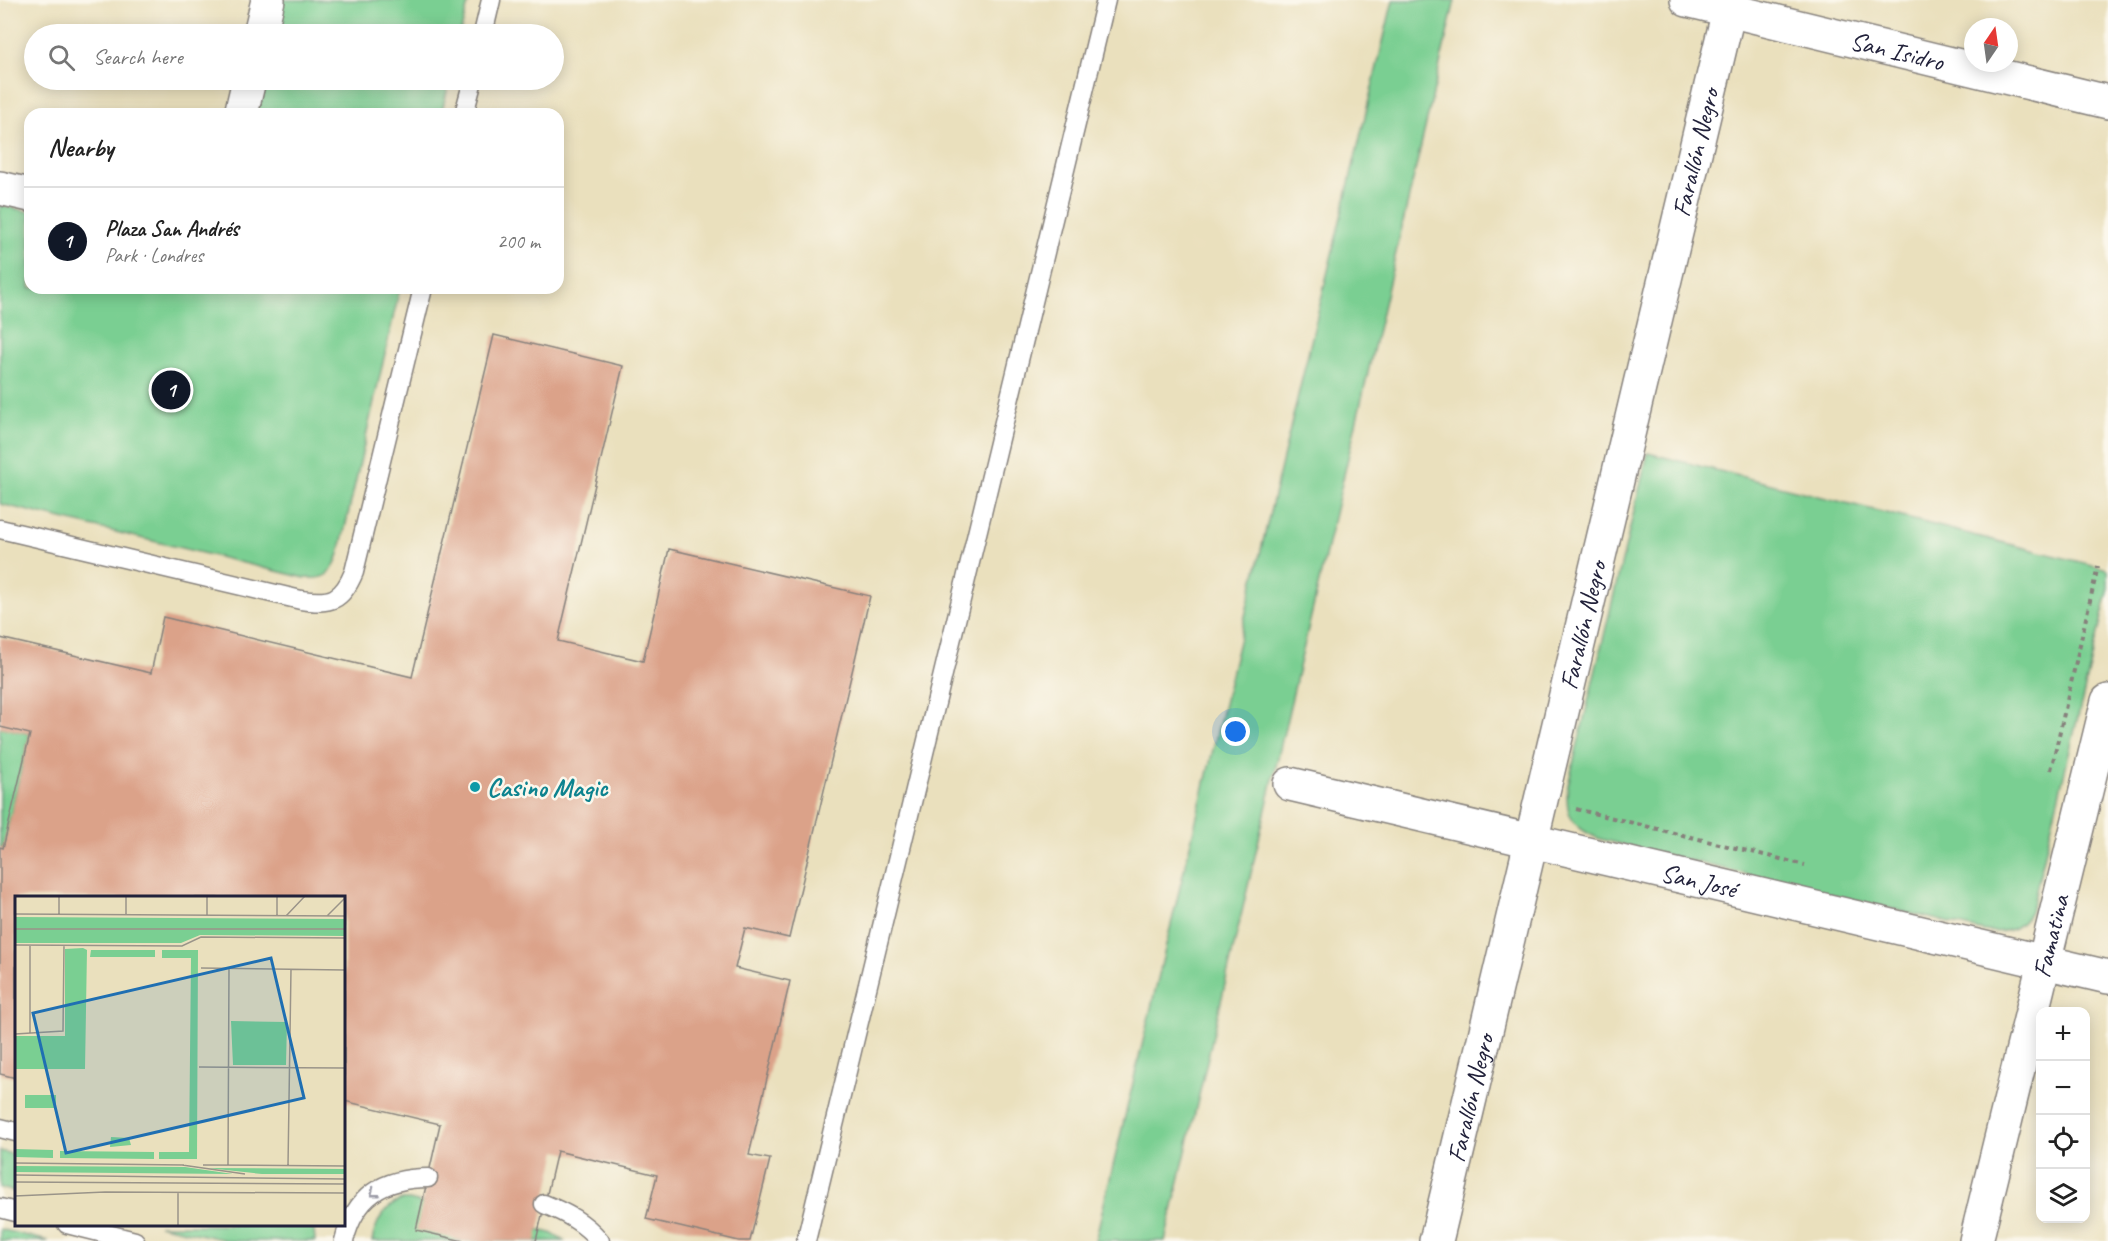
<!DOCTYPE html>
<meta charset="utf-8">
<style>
body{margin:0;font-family:Caveat,sans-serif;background:#f6f6f6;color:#222}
.controls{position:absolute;right:18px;bottom:18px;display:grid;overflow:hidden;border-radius:12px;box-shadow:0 3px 15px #0003}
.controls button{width:54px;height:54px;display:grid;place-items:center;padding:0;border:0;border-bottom:2px solid #e0e0e0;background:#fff;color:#222;font:30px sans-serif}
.compass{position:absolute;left:1964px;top:18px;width:54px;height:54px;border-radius:50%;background:#fff;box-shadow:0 3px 15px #0003;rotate:13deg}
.you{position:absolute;left:1236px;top:732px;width:21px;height:21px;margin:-15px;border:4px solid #fff;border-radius:50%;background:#1a73e8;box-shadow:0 0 0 9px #1a73e833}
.badge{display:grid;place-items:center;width:39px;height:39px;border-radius:50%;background:#111827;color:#fff;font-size:20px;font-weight:700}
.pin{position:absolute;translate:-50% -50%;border:3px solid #fff;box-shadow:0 2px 6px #0006}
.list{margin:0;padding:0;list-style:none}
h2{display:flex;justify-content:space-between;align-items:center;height:78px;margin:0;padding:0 24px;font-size:26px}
h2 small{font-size:20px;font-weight:400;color:#767676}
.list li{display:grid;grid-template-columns:39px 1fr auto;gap:18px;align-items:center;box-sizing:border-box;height:108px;padding:0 24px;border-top:2px solid #e0e0e0}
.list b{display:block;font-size:22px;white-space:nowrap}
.list p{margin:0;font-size:20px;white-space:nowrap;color:#767676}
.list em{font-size:20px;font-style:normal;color:#767676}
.icon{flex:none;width:33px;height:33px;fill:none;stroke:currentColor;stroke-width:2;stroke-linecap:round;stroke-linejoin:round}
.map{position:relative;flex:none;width:2108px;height:1241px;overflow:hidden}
.search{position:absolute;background:#fff;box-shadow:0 3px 15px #0003;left:24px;top:24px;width:540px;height:66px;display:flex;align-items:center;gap:15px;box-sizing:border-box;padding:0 21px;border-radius:33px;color:#767676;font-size:22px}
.panel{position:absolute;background:#fff;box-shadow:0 3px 15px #0003;left:24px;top:108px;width:540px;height:186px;border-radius:18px}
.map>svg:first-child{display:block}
.green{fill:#7acf92;stroke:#4e7866;stroke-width:1.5}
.building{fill:#dba289}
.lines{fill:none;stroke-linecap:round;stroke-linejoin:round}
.service-casing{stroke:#86817c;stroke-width:21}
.minor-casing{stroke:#86817c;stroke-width:36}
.path{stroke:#86817c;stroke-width:4;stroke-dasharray:4.5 4.5;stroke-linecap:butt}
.service{stroke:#fff;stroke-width:18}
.minor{stroke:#fff;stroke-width:33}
.oneway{stroke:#9c9ca7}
.culture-dot{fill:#0f9aa8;stroke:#fbf7ec;stroke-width:2}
.labels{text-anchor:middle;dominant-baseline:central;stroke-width:5;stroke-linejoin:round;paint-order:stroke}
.street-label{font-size:26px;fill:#22223b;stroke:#fbf7ec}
.culture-label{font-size:26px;font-weight:bold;fill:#0d838f;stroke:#fbf7ec;text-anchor:start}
.inset-road{fill:none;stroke:#9a9489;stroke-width:1.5}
.view{fill:#1f6fb2;fill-opacity:0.15;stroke:#1f6fb2;stroke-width:3}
.inset-edge{fill:none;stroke:#22223b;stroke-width:3}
</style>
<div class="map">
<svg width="2108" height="1241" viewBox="0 0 2108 1241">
<rect width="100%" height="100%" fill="#fbf7ec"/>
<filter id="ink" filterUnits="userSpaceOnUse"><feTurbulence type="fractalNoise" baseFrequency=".0167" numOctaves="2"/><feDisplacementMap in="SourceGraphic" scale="12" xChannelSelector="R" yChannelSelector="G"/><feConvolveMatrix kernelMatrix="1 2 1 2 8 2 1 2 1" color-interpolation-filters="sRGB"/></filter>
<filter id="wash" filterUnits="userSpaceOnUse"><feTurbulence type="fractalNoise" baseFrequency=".008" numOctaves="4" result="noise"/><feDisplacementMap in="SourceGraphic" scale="24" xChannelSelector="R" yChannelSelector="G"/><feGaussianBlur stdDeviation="1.35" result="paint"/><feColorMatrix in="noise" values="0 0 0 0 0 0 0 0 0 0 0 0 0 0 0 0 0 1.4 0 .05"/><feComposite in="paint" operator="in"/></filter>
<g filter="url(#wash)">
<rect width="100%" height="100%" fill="#eae0bd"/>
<path class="green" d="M281,0H469L460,34H273Z
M1393,0H1455L1165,1241H1095Z
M263,80H450L441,114H255Z
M0,205L30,212V288H400L339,554C332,574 326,580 305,578L0,504Z
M1648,453L2108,569V592L2033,903C2025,928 2011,934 1984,931L1600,839C1572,828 1564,815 1568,785Z
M0,727L30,734L3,848L0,847Z
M0,1151L16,1155V1192L0,1188Z
M401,1200H409L551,1233L564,1241H372C376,1222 383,1208 401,1200Z
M159,1225H310L314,1230L315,1241H230Z
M0,1229L48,1241H0Z"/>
<g id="blocks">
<path class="building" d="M494,335L623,366L558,641L643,661L669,549L870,596L789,938L745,928L735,968L790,981L749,1155L770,1159L750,1241H739L646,1219L657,1175L557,1151L536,1241H463L416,1230L440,1124L344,1101V898H16V1078L0,1074V847L3,848L30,734L0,727V638L151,673L163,617L412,677Z"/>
</g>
</g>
<g filter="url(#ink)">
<use href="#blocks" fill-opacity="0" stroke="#86817c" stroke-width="1.5"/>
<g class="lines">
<defs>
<path id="service" d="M483,34L491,0
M464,114L473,80
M0,529L301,600C331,604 342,601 354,572L423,288
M0,1128L16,1132
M544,1204C566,1213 584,1222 600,1241
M0,1208L16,1212
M67,1224L135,1241
M344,1241C355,1196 383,1178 428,1178
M806,1241L1106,0"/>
<g id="minor">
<path id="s1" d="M1687,0L2108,102"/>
<path d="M260,34L268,0"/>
<path d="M241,114L249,80"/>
<path d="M0,188L30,195"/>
<path id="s2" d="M1290,784L2108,977"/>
<path id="s3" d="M1436,1241L1729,10"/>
<path id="s4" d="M1976,1241L2108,701"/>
</g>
</defs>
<use href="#service" class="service-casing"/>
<use href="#minor" class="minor-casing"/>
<path class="path" d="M2051,770L2098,566
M1576,809L1805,865"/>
<use href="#service" class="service"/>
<use href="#minor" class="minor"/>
</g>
<defs><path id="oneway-chevron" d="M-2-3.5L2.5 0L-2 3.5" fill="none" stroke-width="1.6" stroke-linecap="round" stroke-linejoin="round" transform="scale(1.5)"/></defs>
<use class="oneway" href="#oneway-chevron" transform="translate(374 1193) rotate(142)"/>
</g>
<circle class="culture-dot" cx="475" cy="787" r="6"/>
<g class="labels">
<g class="street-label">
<text stroke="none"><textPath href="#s1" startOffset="216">San Isidro</textPath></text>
<text stroke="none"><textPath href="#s3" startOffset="1119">Farallón Negro</textPath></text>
<text stroke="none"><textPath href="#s3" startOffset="633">Farallón Negro</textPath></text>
<text stroke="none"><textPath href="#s2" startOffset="420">San José</textPath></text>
<text stroke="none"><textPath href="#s4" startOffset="314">Famatina</textPath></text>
<text stroke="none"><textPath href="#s3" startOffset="147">Farallón Negro</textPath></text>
</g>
<g class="culture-label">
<text x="487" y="787">Casino Magic</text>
</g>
</g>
<g transform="translate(15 896)">
<rect width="330" height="330" fill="#eae0bd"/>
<path d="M0,21L330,23V40L185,39L166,47H0ZM68,52L72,54L70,173H0V140H50V53ZM76,54H140V61H75ZM147,54H183L182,263H144V256H174L176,62H147ZM216,125L272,126L271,169H218ZM10,199H41V212H10ZM96,241L114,242L116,249L95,251ZM0,253L38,254V262L0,261ZM45,255L139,256V263L45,262ZM0,270L170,271L218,278L0,276ZM192,272L330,273V278H247Z" fill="#7acf92"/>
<path class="inset-road" d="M0,18L330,20M44,19V0M111,19V0M192,19V0M262,20V0M271,20L290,0M312,20L330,2M0,33H330M0,49L167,50L186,41L330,42M186,72L330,74M0,138L48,135L49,49M15,138V49M184,171L330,172M0,267L169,269M167,269L230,278M188,269L330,270M213,269L214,73M273,270L276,73M0,279L330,283M0,286L330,288M0,300L90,296L330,297M163,330V296"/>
<path class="view" d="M256,62L289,202L51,257L18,117Z"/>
<rect width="330" height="330" class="inset-edge"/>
</g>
</svg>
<div class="controls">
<button>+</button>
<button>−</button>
<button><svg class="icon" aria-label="locate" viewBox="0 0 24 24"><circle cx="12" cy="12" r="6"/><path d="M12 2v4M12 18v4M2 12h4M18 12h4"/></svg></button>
<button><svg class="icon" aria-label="layers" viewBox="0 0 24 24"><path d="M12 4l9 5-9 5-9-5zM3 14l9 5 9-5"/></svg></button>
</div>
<svg class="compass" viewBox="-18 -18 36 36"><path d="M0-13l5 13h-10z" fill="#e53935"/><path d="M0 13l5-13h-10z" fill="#767676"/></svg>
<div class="you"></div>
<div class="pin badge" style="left:171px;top:390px">1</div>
<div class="search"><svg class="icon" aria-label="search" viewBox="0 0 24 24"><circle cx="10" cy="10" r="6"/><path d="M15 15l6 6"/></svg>Search here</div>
<section class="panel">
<h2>Nearby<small></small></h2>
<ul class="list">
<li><span class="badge">1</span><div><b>Plaza San Andrés</b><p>Park · Londres</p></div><em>200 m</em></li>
</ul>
</section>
</div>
